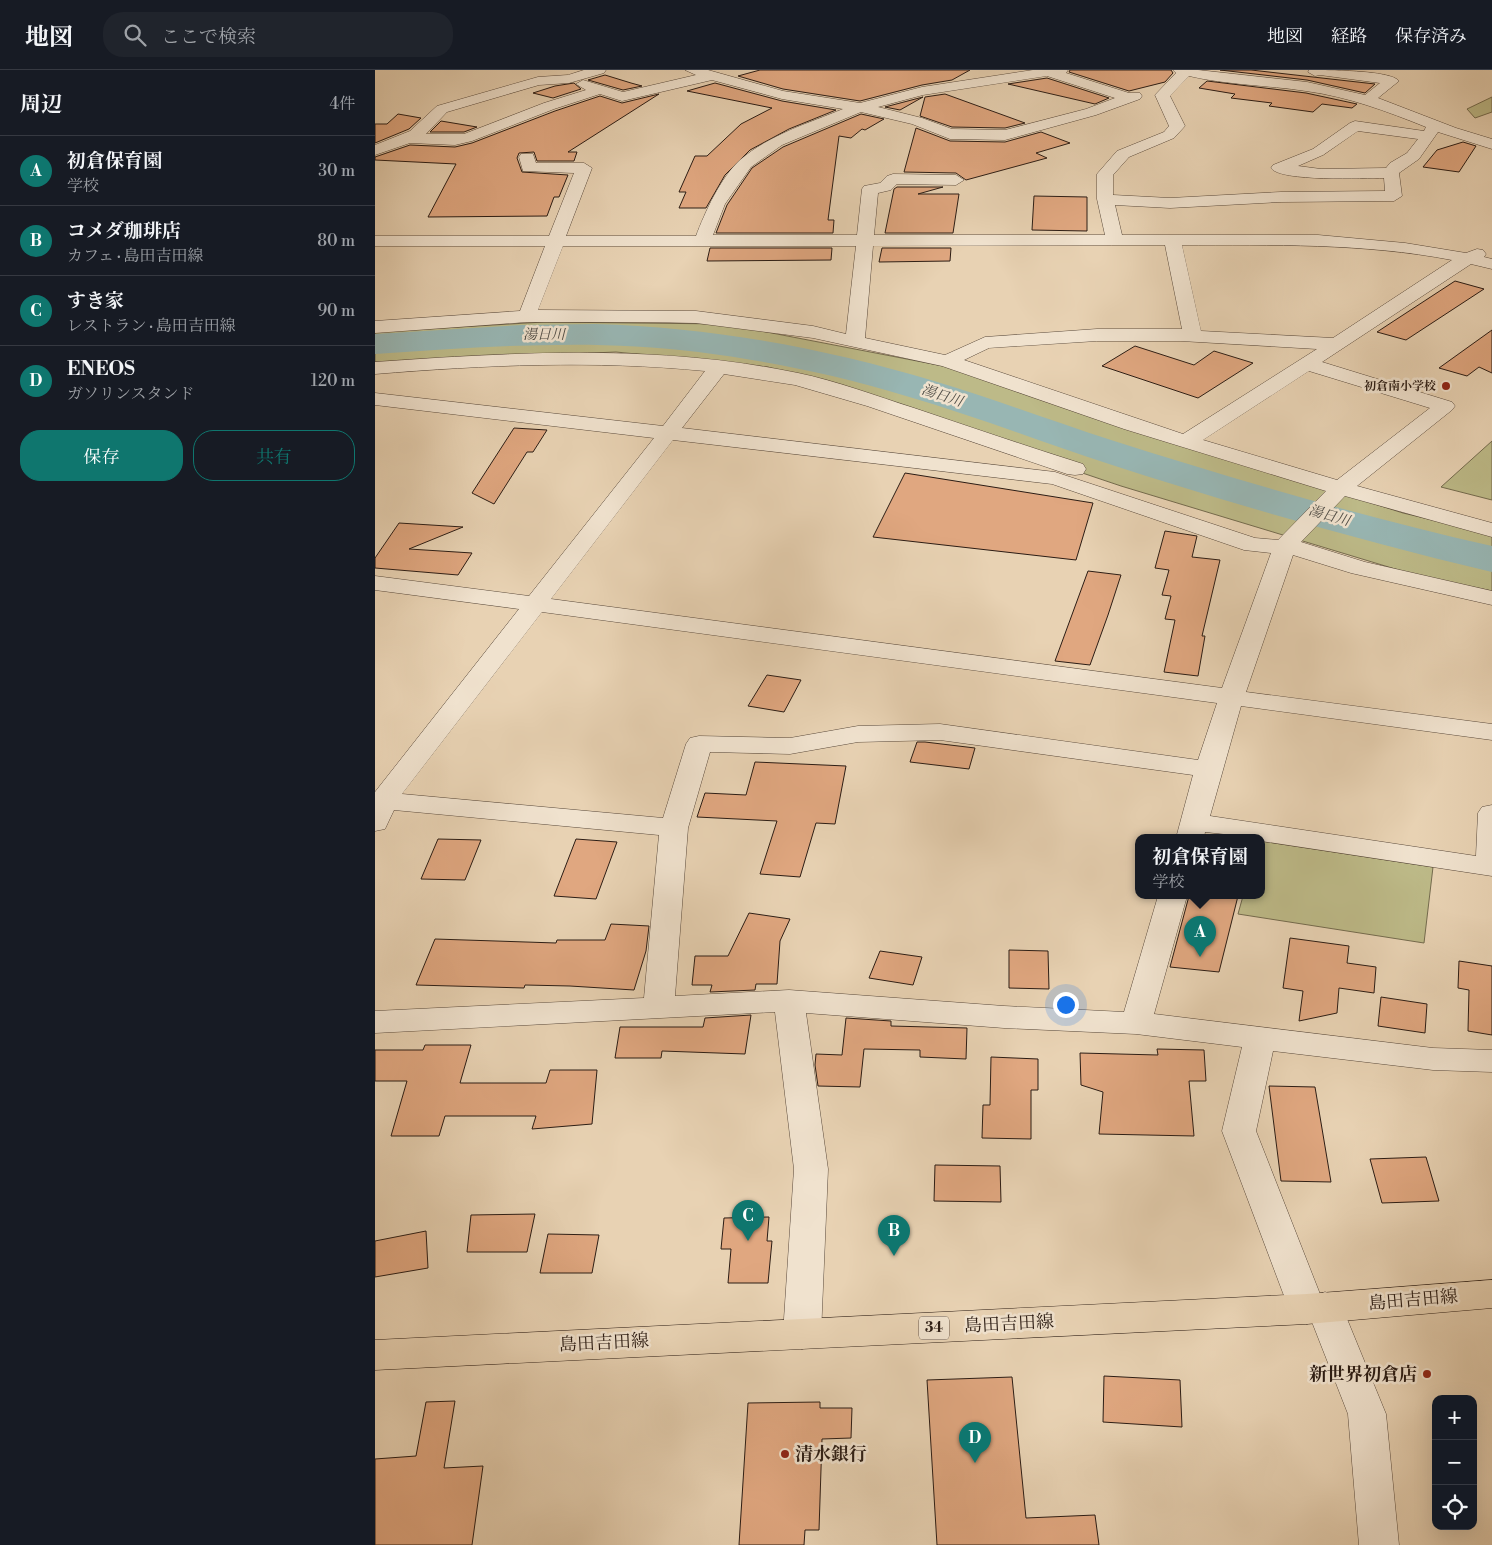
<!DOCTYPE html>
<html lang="ja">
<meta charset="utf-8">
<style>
body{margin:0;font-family:"Libre Bodoni","Noto Serif JP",serif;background:#20242c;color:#f1f3f6}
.controls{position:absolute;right:15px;bottom:15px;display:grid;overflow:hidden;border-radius:10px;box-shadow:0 5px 20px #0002}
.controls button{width:45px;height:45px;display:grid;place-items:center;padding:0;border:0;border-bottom:1px solid #363941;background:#171b24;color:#f1f3f6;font:25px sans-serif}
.you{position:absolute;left:690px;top:934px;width:18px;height:18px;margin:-12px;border:4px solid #fff;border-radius:50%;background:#1a73e8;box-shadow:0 0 0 8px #1a73e833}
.badge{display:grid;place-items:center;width:32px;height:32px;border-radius:50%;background:#0f766e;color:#fff;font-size:16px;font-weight:700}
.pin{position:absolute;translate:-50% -41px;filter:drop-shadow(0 1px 2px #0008)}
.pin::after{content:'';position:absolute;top:26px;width:18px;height:15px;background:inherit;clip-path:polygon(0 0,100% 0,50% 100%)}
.popup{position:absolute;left:760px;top:764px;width:130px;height:65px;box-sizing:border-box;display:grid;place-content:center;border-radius:10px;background:#171b24;filter:drop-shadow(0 1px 4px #0005);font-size:16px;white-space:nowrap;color:#9ea1a6}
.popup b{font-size:19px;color:#f1f3f6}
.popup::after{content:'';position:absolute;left:50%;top:100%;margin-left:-10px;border:10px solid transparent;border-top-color:#171b24}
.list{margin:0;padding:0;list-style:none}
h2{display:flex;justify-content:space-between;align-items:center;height:65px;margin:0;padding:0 20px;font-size:21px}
h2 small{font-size:16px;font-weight:400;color:#9ea1a6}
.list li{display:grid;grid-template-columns:32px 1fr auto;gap:15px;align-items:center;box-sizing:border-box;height:70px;padding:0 20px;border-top:1px solid #363941}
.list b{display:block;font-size:19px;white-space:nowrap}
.list p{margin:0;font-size:16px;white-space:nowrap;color:#9ea1a6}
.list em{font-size:16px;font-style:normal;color:#9ea1a6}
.actions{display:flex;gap:10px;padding:15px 20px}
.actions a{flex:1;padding:11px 0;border:1px solid #0f766e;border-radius:20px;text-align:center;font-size:18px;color:#0f766e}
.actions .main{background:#0f766e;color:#fff}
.icon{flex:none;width:28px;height:28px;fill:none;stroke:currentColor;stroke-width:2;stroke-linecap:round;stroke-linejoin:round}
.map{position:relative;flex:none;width:1117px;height:1475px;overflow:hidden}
header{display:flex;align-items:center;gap:30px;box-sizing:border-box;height:70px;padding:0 25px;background:#171b24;border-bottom:1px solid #363941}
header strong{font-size:24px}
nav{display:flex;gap:28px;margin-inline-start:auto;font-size:18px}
.search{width:350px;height:45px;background:#20242c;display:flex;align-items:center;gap:12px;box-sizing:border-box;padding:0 18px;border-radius:20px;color:#9ea1a6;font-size:19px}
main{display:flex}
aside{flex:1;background:#171b24}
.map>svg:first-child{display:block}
.green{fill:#bdba88;stroke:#746b4e}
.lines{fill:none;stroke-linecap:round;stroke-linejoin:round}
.river{fill:#98b6b3;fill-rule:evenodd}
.building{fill:#e0a780;stroke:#2b1c14}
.minor-casing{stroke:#5a4a3c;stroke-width:1}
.primary-casing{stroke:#2b1c14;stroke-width:1}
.minor{fill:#f0e2ce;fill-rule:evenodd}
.primary{fill:#e8d2b3;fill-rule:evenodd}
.poi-dot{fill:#8f2418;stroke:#f0e2ce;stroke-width:2}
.labels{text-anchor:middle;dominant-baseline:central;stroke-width:5;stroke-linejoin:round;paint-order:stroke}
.far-poi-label{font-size:12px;font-weight:bold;fill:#2b1c14;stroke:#f0e2ce;text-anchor:end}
.far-water-label{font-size:14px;font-style:italic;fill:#4c4a44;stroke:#f0e2ce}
.shield{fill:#f0e2ce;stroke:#66574c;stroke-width:1}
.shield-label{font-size:14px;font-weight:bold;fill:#2b1c14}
.near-street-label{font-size:18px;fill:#2b1c14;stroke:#f0e2ce}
.near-poi-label{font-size:18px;font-weight:bold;fill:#2b1c14;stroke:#f0e2ce;text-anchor:end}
</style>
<header>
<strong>地図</strong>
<div class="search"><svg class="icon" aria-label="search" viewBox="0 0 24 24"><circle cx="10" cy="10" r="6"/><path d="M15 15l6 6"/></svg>ここで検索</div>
<nav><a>地図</a><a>経路</a><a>保存済み</a></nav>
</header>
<main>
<aside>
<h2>周辺<small>4件</small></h2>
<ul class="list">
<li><span class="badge">A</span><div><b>初倉保育園</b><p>学校</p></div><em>30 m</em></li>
<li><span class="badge">B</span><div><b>コメダ珈琲店</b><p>カフェ · 島田吉田線</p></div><em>80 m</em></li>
<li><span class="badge">C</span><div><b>すき家</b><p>レストラン · 島田吉田線</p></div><em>90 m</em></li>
<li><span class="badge">D</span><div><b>ENEOS</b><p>ガソリンスタンド</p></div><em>120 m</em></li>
</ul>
<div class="actions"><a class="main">保存</a><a>共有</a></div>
</aside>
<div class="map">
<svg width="1117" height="1475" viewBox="0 0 1117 1475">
<rect width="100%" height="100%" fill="#e8d2b3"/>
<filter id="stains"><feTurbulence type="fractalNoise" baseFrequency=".004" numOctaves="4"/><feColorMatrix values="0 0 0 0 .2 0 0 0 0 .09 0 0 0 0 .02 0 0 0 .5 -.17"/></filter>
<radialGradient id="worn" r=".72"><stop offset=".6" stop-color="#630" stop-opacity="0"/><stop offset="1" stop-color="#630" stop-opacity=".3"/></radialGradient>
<path class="green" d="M1117,27V42L1100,48L1092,39Z
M169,252L350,254L568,296L1028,443L1117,464V521L1040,505L746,416L393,297L241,282L0,292V262Z
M1117,371V430L1066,417Z
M886,771L1058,797L1049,873L863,844L868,826H886Z"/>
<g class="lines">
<path class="river" d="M220,254C335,257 449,278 559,311C619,329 677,351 736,370C862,410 988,447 1117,476V502C988,471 860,435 734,394C666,372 600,346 531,326C463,305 393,291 323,282C215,268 108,277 0,284V264L147,255Z"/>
</g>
<path class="building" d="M385,0H595L577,10L547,15L485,31L408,19L363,6Z
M695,0H796L798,3L790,12L754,21L694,2Z
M845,0H876L1000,14L990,23L932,10Z
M230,5L256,13L267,16L248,20L213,10Z
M672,8L734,28L720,34L633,14Z
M832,11L931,23L982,34L977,38L947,34L938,42L894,36L897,33L856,28L860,24L824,18Z
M199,13L206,19L178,28L158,23L180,16Z
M340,13L407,31L461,40L414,59L375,80L350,105L331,138H304L311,122H304L320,86H332L366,54L397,38L312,21Z
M284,24L193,82H202L199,91H162L159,82L144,83L142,88L147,102L193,105L184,127H179L172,146L53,147L81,94L0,90V87L35,75L80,77L97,73L180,41L225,26L247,33Z
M570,24L650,53L630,58L577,57L545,46L550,27Z
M548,27L525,40L510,37Z
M23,44L46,48L34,59L0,73V54H12Z
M486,44L509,49L490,60L487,59L476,68L464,66L453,150H459L458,163H341L352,135L377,98L408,77Z
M66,51L102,57L89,62H55Z
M541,58L575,71L630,72L666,62L695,73L661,83L672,88L591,110L581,103L529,102Z
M1088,72L1101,76L1084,102L1048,97L1062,80Z
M522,117H568L543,124H584L578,163H510L519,119Z
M659,126L712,127V161L657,160Z
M335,178H457L456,190L332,191Z
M507,178H576L575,191L504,192Z
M1080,211L1109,219L1031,270L1002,262Z
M1117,260V303L1104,297L1092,306L1064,298Z
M760,276L819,295L839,281L878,293L823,328L727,296Z
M139,358L172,360L158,382H152L119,434L97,423Z
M530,403L718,433L701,490L498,467Z
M24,453L88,457L34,479L97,483L83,505L0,498V488Z
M790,461L822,466L817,487L845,490L827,566H830L823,606L789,602L800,550L790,549L796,526L787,525L794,500L780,498Z
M713,501L746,505L733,545L715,595L680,591Z
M392,605L426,610L409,642L373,636Z
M542,672H550L600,678L594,699L535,692Z
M380,692L471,696L460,754L441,753L425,807L385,804L402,751L322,747L330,723L371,725Z
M63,769L106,770L90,810L46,809Z
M201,769L242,772L221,829L179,826Z
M814,826H863L844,902L795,897Z
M374,843L415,849L405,871L402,914H381L380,920L335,922L337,915H317L320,886H353Z
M236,854L274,856L271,881L259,920L195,916L150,915L149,918L41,915L60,869L181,873L182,870H230Z
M915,868L974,876L972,893L1001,897L999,923L964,918L962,943L924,951L928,921L908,918Z
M634,880L673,881L674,919L634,918Z
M505,881L547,887L538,915L494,908Z
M1084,891L1117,896V965L1093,961L1094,920L1083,918Z
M1006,927L1052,934L1050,963L1003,956Z
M376,945L370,984L287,981L286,988H240L245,957H328L330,948Z
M471,948L516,951V956L592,958L591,989L545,987V980L489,979L485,1017L443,1016L440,995L441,984L467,985Z
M50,975H96L85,1013H171L175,1000H222L217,1054L157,1059L161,1046H70L64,1066H16L32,1011H0V980H48Z
M782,979L829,980L831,1011H814L819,1066L724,1064L728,1022L706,1015L705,983L783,985Z
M616,987L663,989V1020H656V1069L607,1068L608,1035H615Z
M894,1016L940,1017L956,1112L906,1111Z
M1051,1087L1064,1131L1007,1133L995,1089Z
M560,1095L625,1096L626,1132L559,1131Z
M160,1144L152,1182H92L96,1145Z
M394,1147L392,1171H397L393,1213H353L356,1179H346L349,1148Z
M51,1161L53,1198L0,1207V1171Z
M173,1164L224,1165L217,1203H165Z
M729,1306L805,1310L807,1357L728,1352Z
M637,1307L651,1448L720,1445L724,1475H562L552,1310Z
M80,1331L69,1398L108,1396L97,1475H0V1389L41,1386L51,1332Z
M445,1332V1338H477L476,1368L447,1369L444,1460H430L429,1475H364L373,1333Z"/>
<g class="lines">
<defs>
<path id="minor" d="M209,0H231L229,3L194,13L164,15L72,42L51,64H89L169,33L211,20L201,14L208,10L248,22L321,5L310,0H333L408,21L485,33L547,17L658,0H693L691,3L754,23H765L767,26L765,29L721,45L630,70L575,69L537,54L486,42L407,75L376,97L350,134L338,165H482L487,119L489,116L505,113L512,106L518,104L581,105L589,110L581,115L522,114L516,120L503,123L499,165H730L722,129V104L742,81L789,62L794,56L780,25L801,3L798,0H823L932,12L990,25L1005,13L945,5L940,6L933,2L934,0C949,0 1016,0 1024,11L1003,28L1081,58L1117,69V79L1063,62L1044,89L1024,103L1027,126L1019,131L906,132L795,138L740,135L747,165H943L1030,173L1091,183L1102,179L1108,180L1111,184L1109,187L1117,189V199L1096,194L1093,196L947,292L1077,332L1080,336L1077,340L982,416L1117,453V467L970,426L926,472L990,492L1117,521V535L976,503L918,485L871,622L1117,654V670L866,636L835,746L1101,786L1103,743L1107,737L1117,735V806L886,771V768L830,762L829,768H801L818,705L565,670L483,672L415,684L335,682L313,758L300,926L414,920L629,936L749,942L783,826H812L779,944L1058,978L1117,980V1002L1058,1000L898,981L881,1061L945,1224L950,1222L963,1227L1011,1344L1024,1475H984L973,1344L937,1252L932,1254L919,1249L914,1239L847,1061L867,977L761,964L629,958L431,943L453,1099L446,1264L440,1275L427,1279L414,1275L408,1264L419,1099L400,942L0,963V941L269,928L284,765L19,740L10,759L0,761V722L144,539L0,520V506L154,526L279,368L0,335V323L288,356L330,301C219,290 111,295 0,304V292C141,282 284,274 423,303C462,311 501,326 539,338C595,357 651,376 708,394L711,399L708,404L700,405L692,404L492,336L420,315L349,304L307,358L680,402L880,468L903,470L951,421L749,359L567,296L438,268L321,253L269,252H152L0,263V251L145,241L170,176H0V166H174L199,103L148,101L144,87L146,84H158L161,93H209L217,98L191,166H321C330,142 346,107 365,90C394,65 434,53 468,39L407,29L337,10L247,31L225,24L179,39L97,71L80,75L35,73L0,85V75L35,61L62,36L163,7L193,5ZM672,6L740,28L711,39L630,60L577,59L547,48L503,37L548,25ZM814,6C852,15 892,15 931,21C974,27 1011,41 1051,57L1049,61L980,51L975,53L938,79L898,95L896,98C905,112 990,108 1009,108L1010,121L906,122L795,128L738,125V105L754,87L799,68L810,56L795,26ZM983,61L1043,69L1032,83L1015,93L1011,98L946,99L923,96L948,85ZM737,175H790L807,259H722L610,267L570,285L490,268L498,176ZM807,175C897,175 988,173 1077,190L958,268L826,261ZM188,176H481L471,264L438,256L321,241L163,240ZM722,271H806L942,279L808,364L589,290L614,278ZM934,301L1055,338L962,410L828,370ZM298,370L677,414L869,480L896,483L847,618L176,529ZM167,542L842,633L823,690L565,654L483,656L415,668L324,666L315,668L311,674L288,748L27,724Z"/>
<path id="primary" d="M1117,1210V1238L932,1254L0,1300V1270L932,1224Z"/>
</defs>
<use href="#minor" class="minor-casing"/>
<use href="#primary" class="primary-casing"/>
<use href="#minor" class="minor"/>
<use href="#primary" class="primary"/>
</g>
<g class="poi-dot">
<circle cx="1071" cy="316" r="5"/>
<circle cx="1052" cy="1304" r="5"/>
<circle cx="410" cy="1384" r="5"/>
</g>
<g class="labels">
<g class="far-poi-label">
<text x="1061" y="316">初倉南小学校</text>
</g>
<g class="far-water-label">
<text x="169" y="265">湯日川</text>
<text transform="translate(567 326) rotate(18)">湯日川</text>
<text transform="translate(954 446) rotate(16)">湯日川</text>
</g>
<rect class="shield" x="544" y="1246.5" width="30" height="23" rx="4"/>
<g class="shield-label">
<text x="559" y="1258">34</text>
</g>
<g class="near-street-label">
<text transform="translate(1038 1230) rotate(-5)">島田吉田線</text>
<text transform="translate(634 1254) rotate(-3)">島田吉田線</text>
<text transform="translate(229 1273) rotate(-3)">島田吉田線</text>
</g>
<g class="near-poi-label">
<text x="1042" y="1304">新世界初倉店</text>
<text x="420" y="1384" text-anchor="start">清水銀行</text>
</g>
</g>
<rect width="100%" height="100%" filter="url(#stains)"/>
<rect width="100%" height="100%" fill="url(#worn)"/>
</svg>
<div class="controls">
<button>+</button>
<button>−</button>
<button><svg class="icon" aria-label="locate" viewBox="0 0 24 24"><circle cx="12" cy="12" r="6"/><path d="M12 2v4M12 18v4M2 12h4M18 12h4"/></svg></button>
</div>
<div class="you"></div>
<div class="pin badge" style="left:825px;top:887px">A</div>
<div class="popup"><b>初倉保育園</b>学校</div>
<div class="pin badge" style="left:519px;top:1186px">B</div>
<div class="pin badge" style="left:373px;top:1171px">C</div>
<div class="pin badge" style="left:600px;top:1393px">D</div>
</div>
</main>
